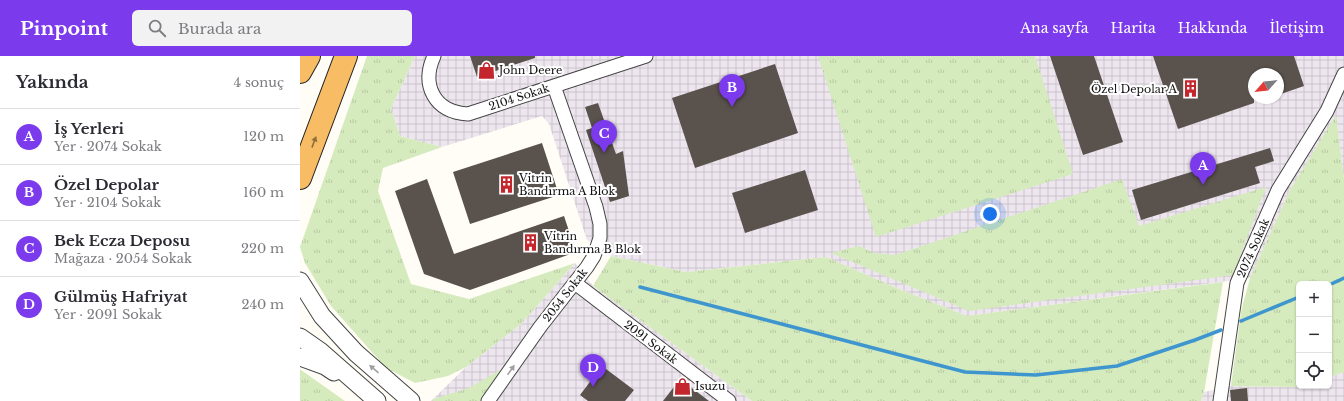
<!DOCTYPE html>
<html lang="tr">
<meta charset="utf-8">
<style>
body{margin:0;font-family:"Libre Baskerville",serif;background:#f2f2f3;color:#2b2b33}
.controls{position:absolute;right:12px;bottom:12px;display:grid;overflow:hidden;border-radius:6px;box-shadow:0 1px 3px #0004}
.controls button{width:36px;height:36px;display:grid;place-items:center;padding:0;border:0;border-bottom:1px solid #e1e1e2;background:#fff;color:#2b2b33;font:20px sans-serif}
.compass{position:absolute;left:948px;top:12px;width:36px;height:36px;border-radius:50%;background:#fff;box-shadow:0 1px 3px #0004;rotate:243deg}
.you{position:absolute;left:690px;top:158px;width:14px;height:14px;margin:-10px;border:3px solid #fff;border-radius:50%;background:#1a73e8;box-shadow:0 0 0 6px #1a73e833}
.badge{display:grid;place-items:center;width:26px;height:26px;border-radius:50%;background:#7c3aed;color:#fff;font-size:13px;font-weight:700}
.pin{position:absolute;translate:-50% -33px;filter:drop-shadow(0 1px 2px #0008)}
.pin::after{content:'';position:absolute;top:21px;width:14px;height:12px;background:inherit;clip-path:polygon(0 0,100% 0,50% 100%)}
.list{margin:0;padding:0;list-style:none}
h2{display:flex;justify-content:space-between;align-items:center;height:52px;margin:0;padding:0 16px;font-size:17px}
h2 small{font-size:13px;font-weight:400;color:#7c7c81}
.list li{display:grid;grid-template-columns:26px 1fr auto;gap:12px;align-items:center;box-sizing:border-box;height:56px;padding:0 16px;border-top:1px solid #e1e1e2}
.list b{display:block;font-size:15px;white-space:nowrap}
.list p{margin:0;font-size:13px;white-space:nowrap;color:#7c7c81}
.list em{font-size:13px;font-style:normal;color:#7c7c81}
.icon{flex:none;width:22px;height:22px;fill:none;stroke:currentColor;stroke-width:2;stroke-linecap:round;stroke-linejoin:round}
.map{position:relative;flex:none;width:1044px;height:345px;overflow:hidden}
header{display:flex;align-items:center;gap:24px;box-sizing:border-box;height:56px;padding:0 20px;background:#7c3aed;color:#fff}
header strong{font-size:19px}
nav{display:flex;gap:22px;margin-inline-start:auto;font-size:14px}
.search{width:280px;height:36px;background:#f2f2f3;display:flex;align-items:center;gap:10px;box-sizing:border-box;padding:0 14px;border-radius:6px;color:#7c7c81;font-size:15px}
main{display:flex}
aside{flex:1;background:#fff}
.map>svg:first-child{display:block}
.industrial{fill:url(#industrial-grid);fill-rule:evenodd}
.grass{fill:url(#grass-tufts)}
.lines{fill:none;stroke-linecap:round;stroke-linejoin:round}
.stream{stroke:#3f96cf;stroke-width:3.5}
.building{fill:#5a524d}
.minor-casing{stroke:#444;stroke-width:15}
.tertiary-casing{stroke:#444;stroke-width:19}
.trunk-casing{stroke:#222;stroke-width:24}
.minor{stroke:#fff;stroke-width:13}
.tertiary{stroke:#fff;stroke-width:17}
.trunk{stroke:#f7bc64;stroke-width:22}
.oneway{fill:#906f3f}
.oneway2{fill:#a0a0a0}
.labels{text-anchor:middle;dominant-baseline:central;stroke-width:4;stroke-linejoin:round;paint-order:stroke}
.poi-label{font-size:11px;fill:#111;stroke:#fff;text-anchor:start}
.street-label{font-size:11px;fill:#111;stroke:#fff}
</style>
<header>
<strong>Pinpoint</strong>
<div class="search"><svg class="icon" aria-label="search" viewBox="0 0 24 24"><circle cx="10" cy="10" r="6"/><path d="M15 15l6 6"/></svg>Burada ara</div>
<nav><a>Ana sayfa</a><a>Harita</a><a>Hakkında</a><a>İletişim</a></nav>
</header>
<main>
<aside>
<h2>Yakında<small>4 sonuç</small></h2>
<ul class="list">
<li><span class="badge">A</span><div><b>İş Yerleri</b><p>Yer · 2074 Sokak</p></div><em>120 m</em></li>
<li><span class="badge">B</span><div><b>Özel Depolar</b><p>Yer · 2104 Sokak</p></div><em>160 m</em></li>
<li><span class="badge">C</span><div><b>Bek Ecza Deposu</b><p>Mağaza · 2054 Sokak</p></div><em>220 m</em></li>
<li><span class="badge">D</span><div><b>Gülmüş Hafriyat</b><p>Yer · 2091 Sokak</p></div><em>240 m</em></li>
</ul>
</aside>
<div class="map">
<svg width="1044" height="345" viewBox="0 0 1044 345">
<defs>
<pattern id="industrial-grid" width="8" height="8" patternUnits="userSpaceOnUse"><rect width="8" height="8" fill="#eee6ef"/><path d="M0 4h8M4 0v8" fill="none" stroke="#cbc4cc"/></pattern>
<pattern id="grass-tufts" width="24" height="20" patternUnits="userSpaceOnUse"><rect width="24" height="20" fill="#d5ebbd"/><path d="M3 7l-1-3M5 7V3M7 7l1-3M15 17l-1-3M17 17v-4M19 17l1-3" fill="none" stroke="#b6c8a1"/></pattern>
</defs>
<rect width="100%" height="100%" fill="#fffdf5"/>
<path class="industrial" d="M115,0H1044V123L1036,60L990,134L950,222L667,260L599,233L526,201L386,216L311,200L287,184L249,68L242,60L142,91L100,80L91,53ZM954,18H978V42H954Z
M275,207L293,230L452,345H131L166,311L221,268Z
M1044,316V345H901L904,336L931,330L995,331L999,330H1029V321Z"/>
<path class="grass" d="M67,0H115L91,53L100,80L142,91L83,112L78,135L111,228L169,243L275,207L221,268L166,311L148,320L115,327L86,312L31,250L5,207L0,191Z
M518,0H735L773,118L576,181Z
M1036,59L1044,123V316L1029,321V228H999V330L996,331L931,330L941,256L950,222L990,134Z
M822,123L839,170L966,131L933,219L669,255L531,197L559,190L574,197L595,199Z
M311,200L386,216L526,201L599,233L667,260L923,226L904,336L901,345H452L293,230Z
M0,313L1,314L45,345H0Z
M200,314L201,318L182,345H133V343L169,332Z"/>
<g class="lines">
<path class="stream" d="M1029,229L1044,222
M340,231L665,316L736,319L817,310L895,284L921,274
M941,265L999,241"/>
</g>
<path class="building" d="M170,0H235V2L177,21Z
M750,0H794L823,86L783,99Z
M853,0H994L1004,30L978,39V18H954V47L878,73Z
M475,8L498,77L395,112L372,42Z
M298,47L316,98L323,95L329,140L310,146L286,74L292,72L285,51Z
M242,87L259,139L170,168L153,116Z
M970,92L974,105L955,111L960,127L841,164L832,134Z
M505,114L518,154L445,177L432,137Z
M127,123L154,198L264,160L276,196L170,234L124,218L95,135Z
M302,310L334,334L325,345H288L280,339Z
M380,323L409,345H363Z
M947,332L948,345H931L930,334Z"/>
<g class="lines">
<defs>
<path id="minor" d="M134,0C121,29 134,56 168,58L346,0
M275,227L429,345
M188,345L240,271L287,211L294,200L300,182V168L296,151L254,30
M920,345L937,227L978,134L1027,55L1044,18"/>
<path id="tertiary" d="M0,225L22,260L56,297L111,345
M0,281L20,295L77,345
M0,301L25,310L34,316"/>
<path id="trunk" d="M0,16L9,0
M0,122L46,0"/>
</defs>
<use href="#minor" class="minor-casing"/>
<use href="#tertiary" class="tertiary-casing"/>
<use href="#trunk" class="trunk-casing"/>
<use href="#minor" class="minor"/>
<use href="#tertiary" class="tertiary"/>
<use href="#trunk" class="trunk"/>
</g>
<defs><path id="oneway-solid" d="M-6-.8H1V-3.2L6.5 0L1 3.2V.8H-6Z"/></defs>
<use class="oneway" href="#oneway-solid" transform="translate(14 86) rotate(-70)"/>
<g class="oneway2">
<use href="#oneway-solid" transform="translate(74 313) rotate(-139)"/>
<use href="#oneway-solid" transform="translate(211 314) rotate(-55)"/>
</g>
<defs>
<symbol id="shop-bare" viewBox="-9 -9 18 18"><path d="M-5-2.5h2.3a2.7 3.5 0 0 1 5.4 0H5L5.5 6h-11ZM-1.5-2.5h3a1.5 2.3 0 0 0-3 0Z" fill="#c4262e" stroke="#fff" stroke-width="2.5" paint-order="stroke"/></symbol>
<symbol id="building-bare" viewBox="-9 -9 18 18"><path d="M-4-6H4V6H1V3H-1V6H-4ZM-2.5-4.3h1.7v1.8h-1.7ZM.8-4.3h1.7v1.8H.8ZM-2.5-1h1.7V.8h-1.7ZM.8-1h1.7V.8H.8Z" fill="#c4262e" stroke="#fff" stroke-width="2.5" paint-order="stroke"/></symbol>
</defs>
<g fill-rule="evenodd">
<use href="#shop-bare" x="174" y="2" width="25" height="25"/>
<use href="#building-bare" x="878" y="20" width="25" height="25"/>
<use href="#building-bare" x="194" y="116" width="25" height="25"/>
<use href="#building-bare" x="218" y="174" width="25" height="25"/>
<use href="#shop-bare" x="370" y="318" width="25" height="25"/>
</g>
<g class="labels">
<g class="poi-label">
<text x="199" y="14">John Deere</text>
<text x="877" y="33" text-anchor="end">Özel Depolar A</text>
<text x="219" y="122">Vitrin<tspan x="219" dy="13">Bandırma A Blok</tspan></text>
<text x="244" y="180">Vitrin<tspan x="244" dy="13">Bandırma B Blok</tspan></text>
<text x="395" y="330">Isuzu</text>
</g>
<g class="street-label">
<text transform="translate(219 41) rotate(-18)">2104 Sokak</text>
<text transform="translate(953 192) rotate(-66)">2074 Sokak</text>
<text transform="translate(265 239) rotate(-52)">2054 Sokak</text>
<text transform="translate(351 286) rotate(37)">2091 Sokak</text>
</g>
</g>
</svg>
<div class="controls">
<button>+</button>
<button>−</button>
<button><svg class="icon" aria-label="locate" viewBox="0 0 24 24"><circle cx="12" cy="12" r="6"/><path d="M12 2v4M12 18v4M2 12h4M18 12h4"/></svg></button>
</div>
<svg class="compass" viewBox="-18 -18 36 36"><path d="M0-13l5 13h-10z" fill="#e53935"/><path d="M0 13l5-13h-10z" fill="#7c7c81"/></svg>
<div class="you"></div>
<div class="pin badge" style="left:903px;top:129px">A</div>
<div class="pin badge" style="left:432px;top:51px">B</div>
<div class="pin badge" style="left:304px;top:97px">C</div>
<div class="pin badge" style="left:293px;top:331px">D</div>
</div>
</main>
